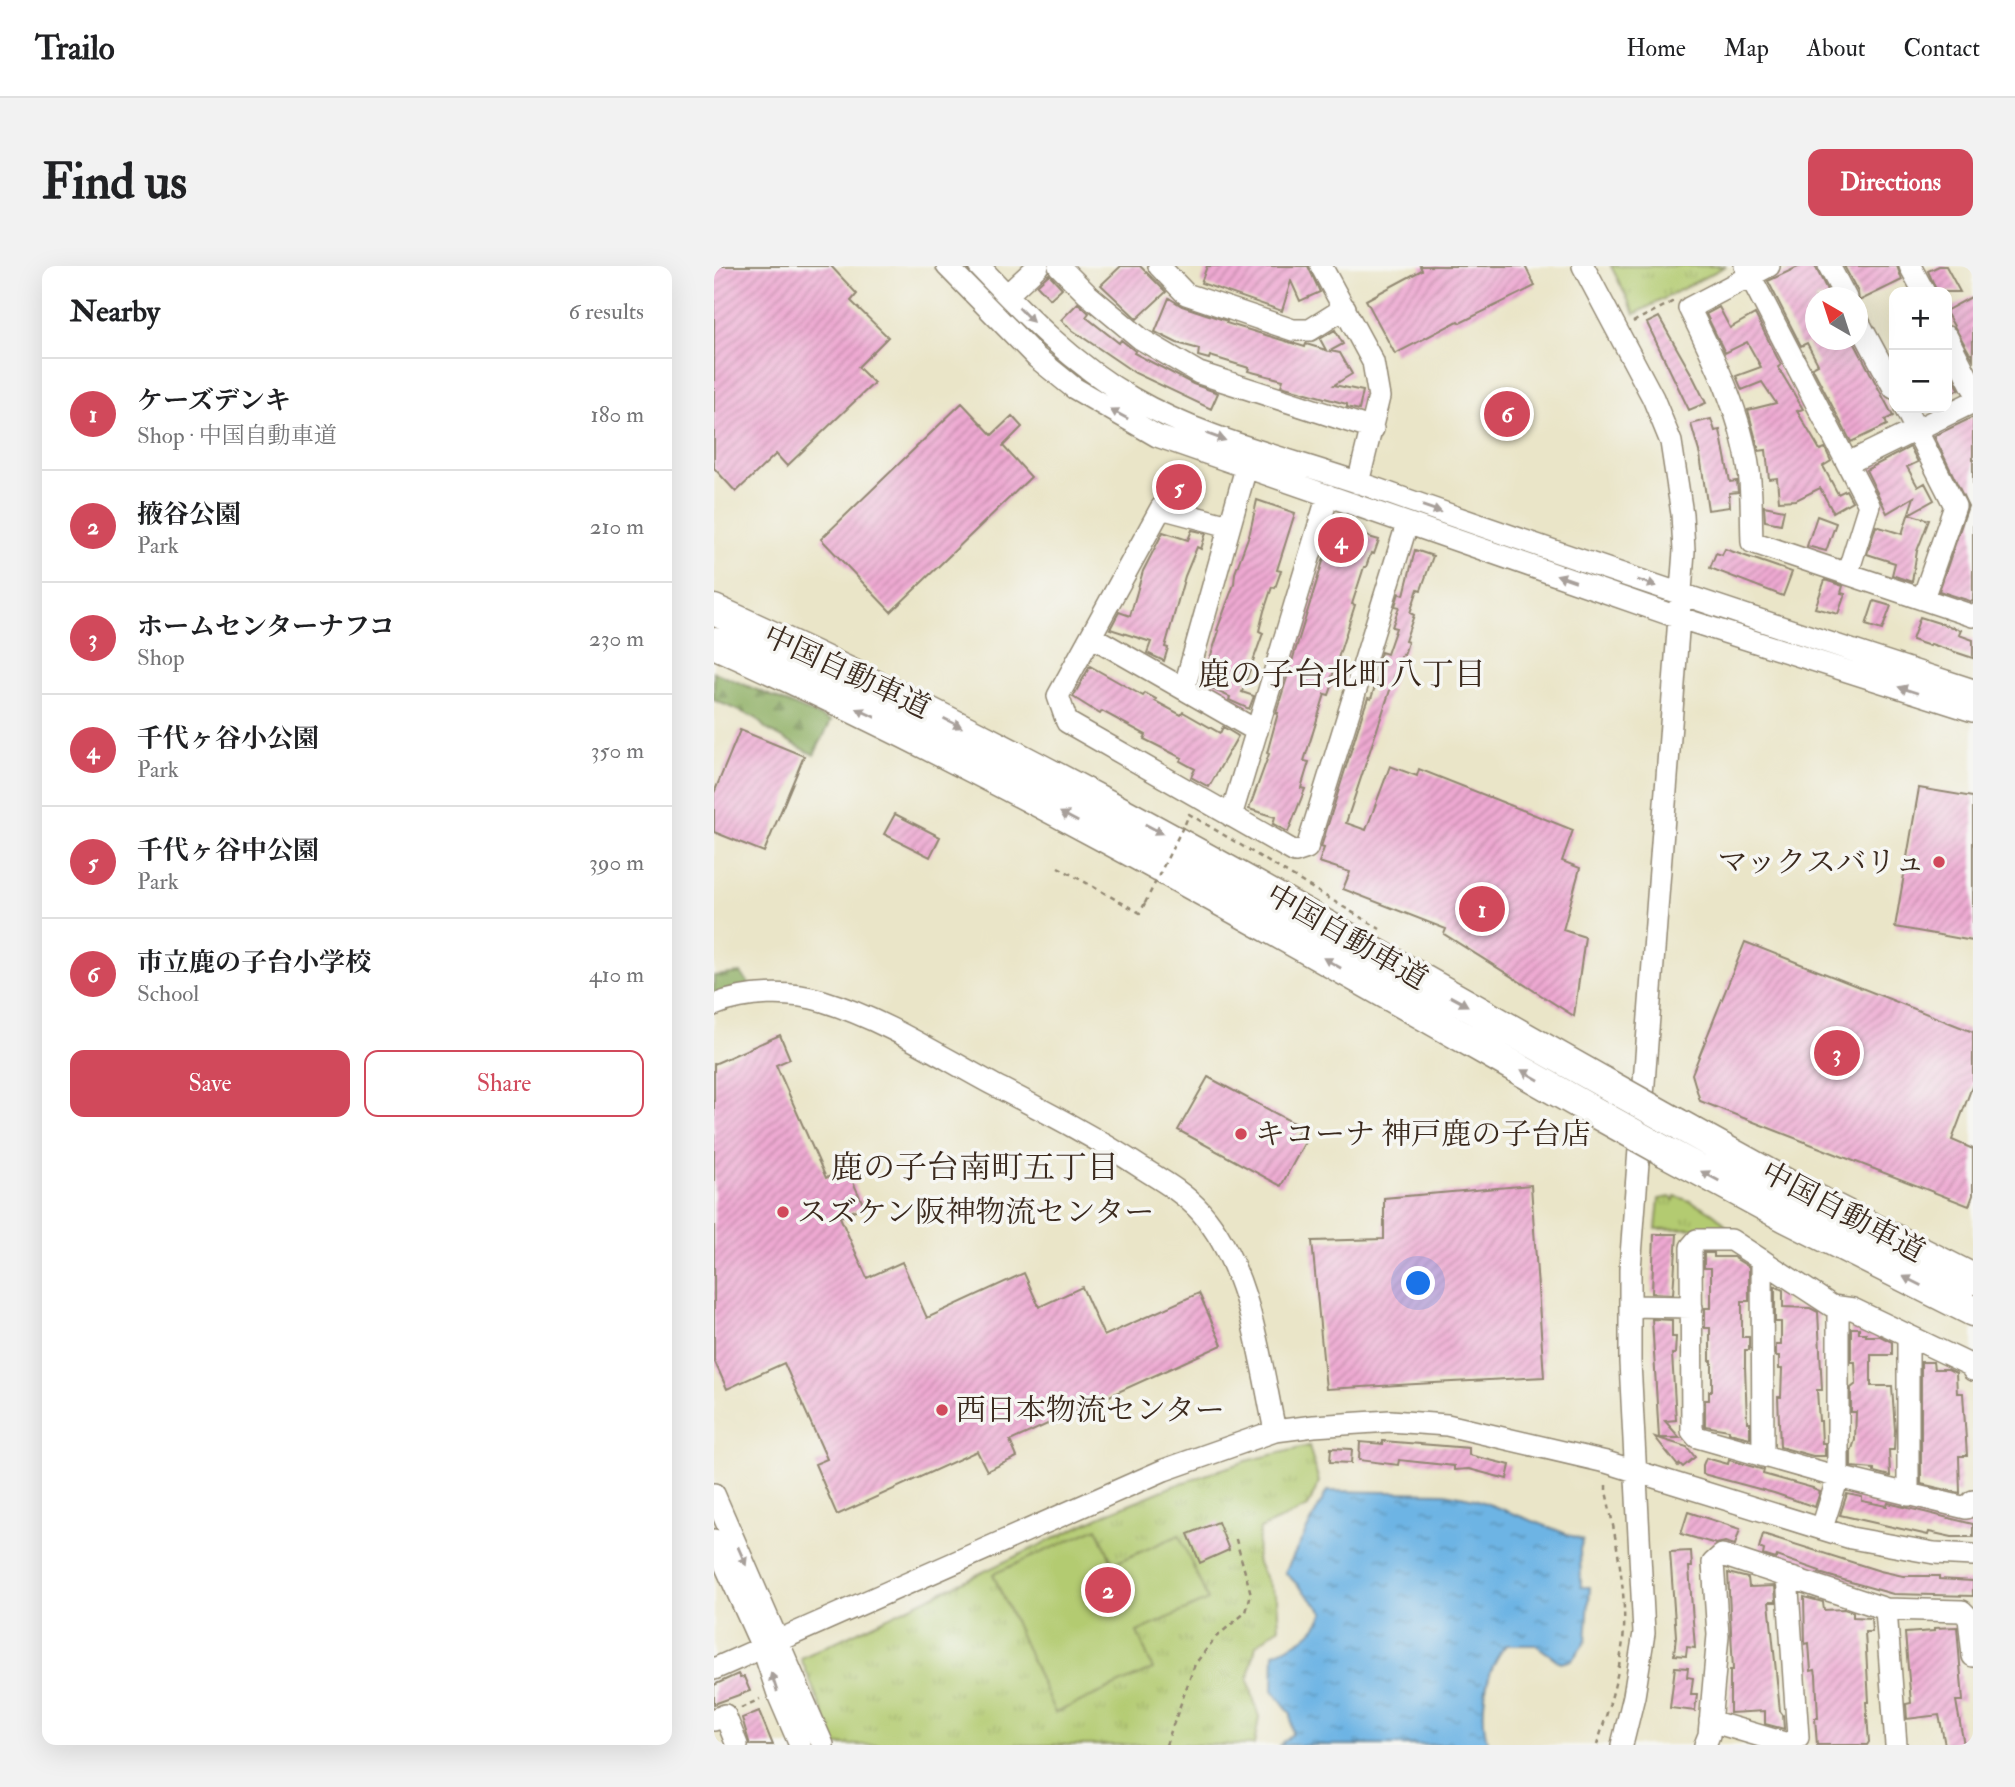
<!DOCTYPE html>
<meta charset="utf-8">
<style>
body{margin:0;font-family:"IM FELL Double Pica","Noto Serif JP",serif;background:#f2f2f2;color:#202124}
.controls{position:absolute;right:21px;top:21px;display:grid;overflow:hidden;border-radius:14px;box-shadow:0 7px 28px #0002}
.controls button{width:63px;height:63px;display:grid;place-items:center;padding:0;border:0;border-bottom:2px solid #e0e0e0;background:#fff;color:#202124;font:35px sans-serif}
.compass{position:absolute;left:1091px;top:21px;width:63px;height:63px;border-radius:50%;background:#fff;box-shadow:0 7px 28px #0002;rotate:321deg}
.you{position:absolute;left:705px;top:1018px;width:24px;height:24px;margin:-18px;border:5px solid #fff;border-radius:50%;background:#1a73e8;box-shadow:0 0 0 10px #1a73e833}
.badge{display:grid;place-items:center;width:46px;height:46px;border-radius:50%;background:#d1495b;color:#fff;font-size:23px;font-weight:700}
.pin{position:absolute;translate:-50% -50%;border:4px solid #fff;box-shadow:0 2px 7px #0006}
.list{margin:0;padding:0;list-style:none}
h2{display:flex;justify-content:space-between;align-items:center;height:91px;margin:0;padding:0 28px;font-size:30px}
h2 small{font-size:23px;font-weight:400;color:#757577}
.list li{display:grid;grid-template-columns:46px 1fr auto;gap:21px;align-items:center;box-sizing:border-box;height:112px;padding:0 28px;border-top:2px solid #e0e0e0}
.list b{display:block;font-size:26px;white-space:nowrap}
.list p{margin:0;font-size:23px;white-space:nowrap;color:#757577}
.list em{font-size:23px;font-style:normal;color:#757577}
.actions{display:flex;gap:14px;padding:21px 28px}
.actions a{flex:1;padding:16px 0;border:2px solid #d1495b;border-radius:14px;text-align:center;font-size:24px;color:#d1495b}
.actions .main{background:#d1495b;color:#fff}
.map{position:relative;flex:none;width:1259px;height:1479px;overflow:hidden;border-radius:14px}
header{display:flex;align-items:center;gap:42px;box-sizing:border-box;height:98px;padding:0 35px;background:#fff;border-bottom:2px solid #e0e0e0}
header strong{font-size:33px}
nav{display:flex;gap:38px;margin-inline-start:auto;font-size:24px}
.intro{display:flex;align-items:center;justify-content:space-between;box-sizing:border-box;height:168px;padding:0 42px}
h1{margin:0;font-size:49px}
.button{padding:18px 32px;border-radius:14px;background:#d1495b;color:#fff;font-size:24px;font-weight:700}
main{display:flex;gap:42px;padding:0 42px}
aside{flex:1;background:#fff;border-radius:14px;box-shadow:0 7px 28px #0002}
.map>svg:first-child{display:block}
.forest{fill:url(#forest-firs);stroke:#646c40;stroke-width:2}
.park{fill:url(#park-tufts);stroke:#777a48;stroke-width:2}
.garden{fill:#b3cb71;stroke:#777a48;stroke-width:2}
.water{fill:url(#water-ripples);stroke:#546f81;stroke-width:2}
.building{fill:url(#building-hatch)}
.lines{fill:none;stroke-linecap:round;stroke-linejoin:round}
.minor-casing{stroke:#928873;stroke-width:24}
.highway-casing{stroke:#928873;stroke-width:33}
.path{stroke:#928873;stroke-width:2.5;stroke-dasharray:5 5;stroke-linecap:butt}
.minor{stroke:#fff;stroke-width:21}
.highway{stroke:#fff;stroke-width:30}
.highway-bridge-casing{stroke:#928873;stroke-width:33;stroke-linecap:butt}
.path-bridge{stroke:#928873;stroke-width:2.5;stroke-dasharray:5 5;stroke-linecap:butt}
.highway-bridge{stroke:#fff;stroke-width:30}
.oneway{fill:#a79f9a}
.poi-dot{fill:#d1495b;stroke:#f6f6f2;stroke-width:2.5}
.labels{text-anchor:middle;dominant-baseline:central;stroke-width:7;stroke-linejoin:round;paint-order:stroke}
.street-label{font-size:30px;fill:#3b2a1e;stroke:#f6f6f2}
.poi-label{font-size:30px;fill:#3b2a1e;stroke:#f6f6f2;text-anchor:start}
.neighbourhood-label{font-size:32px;fill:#3b2a1e;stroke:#f6f6f2}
</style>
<header>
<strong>Trailo</strong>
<nav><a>Home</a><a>Map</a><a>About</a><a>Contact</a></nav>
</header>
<div class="intro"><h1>Find us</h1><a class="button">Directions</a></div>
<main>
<aside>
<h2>Nearby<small>6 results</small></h2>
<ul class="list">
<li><span class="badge">1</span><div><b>ケーズデンキ</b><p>Shop · 中国自動車道</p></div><em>180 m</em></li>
<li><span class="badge">2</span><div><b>掖谷公園</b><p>Park</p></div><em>210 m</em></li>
<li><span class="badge">3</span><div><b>ホームセンターナフコ</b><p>Shop</p></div><em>230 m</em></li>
<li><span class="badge">4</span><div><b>千代ヶ谷小公園</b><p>Park</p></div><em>350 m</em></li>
<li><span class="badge">5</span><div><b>千代ヶ谷中公園</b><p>Park</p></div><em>390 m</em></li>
<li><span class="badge">6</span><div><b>市立鹿の子台小学校</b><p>School</p></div><em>410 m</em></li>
</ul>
<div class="actions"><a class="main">Save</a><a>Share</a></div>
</aside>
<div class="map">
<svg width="1259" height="1479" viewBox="0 0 1259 1479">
<defs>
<pattern id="forest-firs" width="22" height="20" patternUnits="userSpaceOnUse" patternTransform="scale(1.75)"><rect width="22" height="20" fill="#8eaf63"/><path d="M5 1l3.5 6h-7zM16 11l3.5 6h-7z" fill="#758f51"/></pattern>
<pattern id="park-tufts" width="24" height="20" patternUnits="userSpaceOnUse" patternTransform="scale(1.75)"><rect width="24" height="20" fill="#b3cb71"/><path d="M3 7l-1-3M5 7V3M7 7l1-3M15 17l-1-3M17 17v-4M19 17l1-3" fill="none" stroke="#9bae61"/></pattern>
<pattern id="water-ripples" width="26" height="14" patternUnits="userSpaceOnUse" patternTransform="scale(1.75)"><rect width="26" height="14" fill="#6db4e4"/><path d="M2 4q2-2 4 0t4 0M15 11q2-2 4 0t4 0" fill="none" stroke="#5b93b8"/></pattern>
<pattern id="building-hatch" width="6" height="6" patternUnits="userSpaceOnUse" patternTransform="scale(1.75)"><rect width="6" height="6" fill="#eea9d2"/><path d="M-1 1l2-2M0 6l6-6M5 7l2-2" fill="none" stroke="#c28aaa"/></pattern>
</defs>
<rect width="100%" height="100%" fill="#f6f6f2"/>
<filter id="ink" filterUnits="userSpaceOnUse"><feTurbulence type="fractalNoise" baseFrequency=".0143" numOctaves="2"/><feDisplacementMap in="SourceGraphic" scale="14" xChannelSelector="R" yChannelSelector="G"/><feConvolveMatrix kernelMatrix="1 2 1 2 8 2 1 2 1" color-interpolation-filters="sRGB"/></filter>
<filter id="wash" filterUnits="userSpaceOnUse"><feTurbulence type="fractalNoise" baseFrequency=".00686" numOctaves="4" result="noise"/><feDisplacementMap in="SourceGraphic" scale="28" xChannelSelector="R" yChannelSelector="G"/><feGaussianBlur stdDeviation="1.57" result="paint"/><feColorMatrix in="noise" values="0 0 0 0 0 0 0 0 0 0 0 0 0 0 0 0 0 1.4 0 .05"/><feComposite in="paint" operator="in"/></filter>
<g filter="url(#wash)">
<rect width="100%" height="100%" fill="#eae5c8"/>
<path class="forest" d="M0,406L117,455L100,489L52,463L42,452L0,434Z
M27,707L39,723L0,729V710Z"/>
<path class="park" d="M897,0H1012L921,48Z
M461,201L481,209L469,241L449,234Z
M616,256L647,266L638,292L607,282Z
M961,930C979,935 1004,946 1013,962L942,963L945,933L956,931L960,934Z
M595,1180L605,1216L594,1241L546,1263L542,1294L563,1333L565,1361L542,1379L534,1413L545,1452L540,1479H122L87,1392L398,1245L459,1220L532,1195Z"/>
<path class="garden" d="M383,1262L399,1298L465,1269L494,1334L423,1366L439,1403L341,1447L279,1308Z"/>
<path class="water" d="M613,1225L731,1227L761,1233L869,1274L866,1283L867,1321H876L872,1375L858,1394L847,1397L822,1379H792C770,1405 765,1447 774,1479H566L578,1468L577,1448L559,1424L560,1387C582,1378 601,1369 610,1346L571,1306Z"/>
<g id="blocks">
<path class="building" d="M0,0H117L143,28L137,35L174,71L144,101L160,117L73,200L62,188L22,226L0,202Z
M407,0H426L452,26L423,53L387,19Z
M493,0H594L606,26L586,35L577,15L568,45L487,17Z
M706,0H811L821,20L746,57L744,55L681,88L652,34L708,4Z
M1086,0H1101L1117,32H1102V40L1093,44L1102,64V74H1139L1179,150L1171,154L1173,159L1137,176L1098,101L1104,98L1093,77L1087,80L1054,15Z
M1130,0H1183L1188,14L1145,35L1144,26Z
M1225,0H1232L1246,26H1223L1214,5Z
M335,8L348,22L336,33L323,19Z
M1259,30V93L1233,48V44Z
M455,32L468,40L513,55L512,57L591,81L592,78L612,84L606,73L621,64L629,78L616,85L626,87L638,108L620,119L649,125L645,144L633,141V138L625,136L567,120L569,114L534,105L535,102L496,90L495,93L484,90L485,83L463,77L441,66Z
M364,37L375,47L372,51L405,77L407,74L421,85L420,87L479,118L504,127L497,143L421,107L358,64L347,54Z
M1005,41L1016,62L1041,48L1067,99L1064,101L1089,143L1083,145L1106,184L1111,182L1117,195L1109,200L1124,228L1132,224L1138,235L1119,246L1106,222L1082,234L1065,235L1063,212L1055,213L1052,184L1045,185L1034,144L1062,137L1048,116L1028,124L1022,110L1047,101L1033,76L1011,87L992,48Z
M945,51L978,109L992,137L975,144L933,57Z
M1233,99L1245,123L1233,129Z
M248,137L278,169L298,150L308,161L289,180L317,211L177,346L107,273Z
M1259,151V336L1225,325L1254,240L1220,170Z
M997,153L1001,165L1006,164L1016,216L1023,215L1024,226L1015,227L1016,241L994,244L986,189L977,158Z
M1196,181L1204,196L1193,201L1204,221L1211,217L1220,234L1195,248L1215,254L1203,285L1198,316L1178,309L1181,297L1153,288L1162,260L1188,268L1200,231L1173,247L1152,204Z
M543,234L581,247L563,304L567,305L561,322L558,321L550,345L545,365L549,367L528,426L540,430L535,443L515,434L516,431L485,417L497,389L505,365L503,364L520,318L521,307L536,266Z
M1050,240L1070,244L1067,258L1051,255Z
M1103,250L1122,257L1112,285L1093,280Z
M478,264L492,267L487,283L483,281L471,310L451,381L454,382L450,395L433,387L437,376L396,363L405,346L416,350L429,305L449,266L474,274Z
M648,269L665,274L660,288L657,287L652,301H650L638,338L641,339L618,411L621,412L615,429L611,428L590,495L595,496L587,522L591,523L574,566L559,558L561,551L535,543L555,488L553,487L564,447H562L610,292L619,294L620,290L640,296Z
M1011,283L1078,306L1069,330L996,302L1002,287L1008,289Z
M701,284L719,290L707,324L704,323L696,347L700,349L691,375L694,376L690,389L688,388L632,557L652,564L676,500L703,510L705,503L859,564L848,595L866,602L849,664L871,671L860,750L730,668L732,663L629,623L636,606L605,596L610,582L607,581L649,446L654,432L657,433L667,401L663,400L667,386L673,388L682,362L678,361L685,341L681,340L685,327L690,329Z
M1111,314L1129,320L1127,327L1131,328L1124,348L1101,342Z
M1160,335L1177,340L1168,364L1152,359Z
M1206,351L1247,364L1245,369L1259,374V392L1217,378L1216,380L1198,374Z
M376,400L429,430L431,427L442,433L441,435L467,449L469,446L506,467L509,461L524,470L495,521L477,511L481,503L466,495L468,492L430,473L432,469L388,445L386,448L359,431Z
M26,464L90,490L50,586L0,566V527Z
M1205,522L1259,531V675L1181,661Z
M181,548L226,571L216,591L170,568Z
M1031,676L1259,766V818L1238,874L1259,883V929L1255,940L986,835L978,808Z
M66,769L76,793L62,799L112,912L133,903L150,940L126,951L153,1012L188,996L213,1052L310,1007L325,1041L368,1021L390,1070L485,1027L508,1079L296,1175L303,1191L273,1205L263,1185L123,1249L101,1198L113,1193L70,1097L13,1123L0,1094V798Z
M494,811L587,861L581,871L591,876L567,920L464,864Z
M817,919L830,1111L612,1123L598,975L670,973V932Z
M940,968H963L959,1028L938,1027Z
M990,987H1000V991H1019L1035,1001V1035H1028V1071H1035V1084H1031V1100L1033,1156H1036V1172L1015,1167V1164L991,1160V1134H995V1125H998V1095H996V1062H991V1042H997V1002H990Z
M1061,1020L1069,1024V1041L1096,1042L1104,1046L1108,1124H1103L1105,1155H1107L1108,1177H1111V1190H1099L1066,1181L1064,1131H1067L1068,1103H1065V1090H1062V1079H1067V1056H1061Z
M938,1053L958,1054V1071H962L961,1088H958L962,1154L951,1155L966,1172H945Z
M1137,1062H1145V1067H1152V1070H1166L1178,1076V1089H1157V1120H1178L1181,1164L1180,1184H1175L1176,1210L1160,1206V1203L1137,1201V1186L1141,1174L1142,1146H1137V1122L1142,1118L1141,1096H1137Z
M1207,1096H1219L1220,1103H1234L1242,1107L1243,1127H1249L1253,1190H1245L1246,1227L1207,1218Z
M941,1171L973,1181L981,1191L969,1201L966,1198L964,1200Z
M669,1175L755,1182V1189L796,1199L793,1213L755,1203L740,1204V1200L685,1194L684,1199L645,1194L646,1176L669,1178Z
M617,1182L638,1183L637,1197L616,1196Z
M992,1192L1014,1198L1015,1194L1050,1204L1049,1208L1099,1222V1223L1106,1226L1101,1241L1060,1227L989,1208V1199Z
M1133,1228L1148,1231V1235L1173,1240L1174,1237L1259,1258V1271H1238L1215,1266L1214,1269L1126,1249Z
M974,1246L1026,1263L1021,1279L1011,1276L1002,1278L967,1268Z
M504,1256L515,1284L486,1297L474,1268Z
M1049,1268L1166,1305L1189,1310H1225V1313L1259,1315V1330L1179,1328L1105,1307L1106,1305L1063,1290L1062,1293L1049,1289L1050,1284L1045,1282Z
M977,1285L978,1301H975L981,1382L973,1381L972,1390L960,1389L962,1370L956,1286Z
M1014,1307L1034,1312L1035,1321L1061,1320L1062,1336H1055L1066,1445L1069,1449L1070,1463L1051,1458V1445L1016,1447V1404H1019Z
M1090,1331L1109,1336L1110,1344L1130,1343L1139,1346V1351L1157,1352L1158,1366H1151L1155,1436H1152L1155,1476L1153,1479H1103L1101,1452H1104L1102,1409L1101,1404L1097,1405L1095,1377L1091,1378Z
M1243,1361L1249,1435H1242L1250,1479H1231L1225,1449L1193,1453L1192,1438L1197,1437L1191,1367L1220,1365V1362Z
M961,1401L974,1402L973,1411L979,1412L977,1428H983L981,1445L956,1442Z
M24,1408L26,1412L30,1411L36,1425L0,1438V1419Z
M45,1445L59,1479H36L28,1452Z"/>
</g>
</g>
<g filter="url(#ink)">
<use href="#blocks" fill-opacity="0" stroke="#928873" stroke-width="2"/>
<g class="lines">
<defs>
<path id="minor" d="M233,0L323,92L360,122L443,170L963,351L1259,445
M265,0C311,49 359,98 418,132C494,176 579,193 660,222C858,293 1059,359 1259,424
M345,0L373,28L427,73L485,107L659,163
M445,0L472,28L579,64H596L631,42
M607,0L659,96L665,131L644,217
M869,0L939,132L957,176L968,248L970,285L916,1003V1096L930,1367L920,1430L908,1479
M1031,0L1155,239L1134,306
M1055,0L975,42C1001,94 1027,147 1035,205C1038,228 1037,253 1038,276L1259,350
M1115,0L1132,32
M1196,0L1210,26
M293,29L324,0
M1143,53L1180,122
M1233,71L1259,122
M1191,142L1241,240L1209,332
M1134,197L1259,136
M515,260L447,242L344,430L353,456L581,586L593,582L693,258
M377,370L543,465
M470,423L532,202
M517,550L614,229
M0,739C32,726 76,725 109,735C171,754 224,789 280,819C330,845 381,871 428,902C449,915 470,927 487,946C536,1002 546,1094 561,1165
M1048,994L1049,1190
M916,1040L978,1041
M1194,1069V1229
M1259,1104L1256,1099L1139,1043L1118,1040L1017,974H983L977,981L978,1165L983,1171L1124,1211L1252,1242L1259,1235
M0,1228L109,1479
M1108,1262L1124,1211V1042
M0,1274L49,1383L64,1428L86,1479
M1172,1343L1182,1479
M0,1403L450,1204L561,1165L600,1160L676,1155L733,1159L892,1196L1137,1272L1220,1287L1259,1289
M0,1454L11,1449L23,1479
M996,1455L1074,1478L1084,1471L1073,1310
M991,1479L995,1469L1004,1369L999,1297L1008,1289L1172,1343L1248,1345L1255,1352L1259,1390"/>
<path id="highway" d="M0,344C307,481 597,651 889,816
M0,377C303,512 588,680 875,843
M964,858L1085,925L1259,1013
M952,886L1072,951L1259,1045"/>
</defs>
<use href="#minor" class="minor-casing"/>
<use href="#highway" class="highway-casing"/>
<path class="path" d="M919,56L960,35
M471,558L475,548L666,663
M344,601L426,647L431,637
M27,1442L46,1433
M452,1479L481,1398L502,1371L532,1346L537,1328L521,1270
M883,1479C895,1441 907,1404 910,1364C912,1321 901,1268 892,1225V1214"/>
<use href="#minor" class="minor"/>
<use href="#highway" class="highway"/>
<defs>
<path id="highway-bridge" d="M889,816L964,858
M875,843L952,886"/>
</defs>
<use href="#highway-bridge" class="highway-bridge-casing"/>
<path class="path-bridge" d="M431,637L469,561"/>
<use href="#highway-bridge" class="highway-bridge"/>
</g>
<defs><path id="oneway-solid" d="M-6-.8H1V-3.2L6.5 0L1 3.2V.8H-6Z" transform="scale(1.75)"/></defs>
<g class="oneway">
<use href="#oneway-solid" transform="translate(312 49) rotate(45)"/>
<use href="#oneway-solid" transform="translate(405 148) rotate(-151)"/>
<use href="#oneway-solid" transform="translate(502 171) rotate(20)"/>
<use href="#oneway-solid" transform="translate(718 243) rotate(19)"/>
<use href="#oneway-solid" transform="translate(852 312) rotate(-161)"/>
<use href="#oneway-solid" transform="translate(933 317) rotate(18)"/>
<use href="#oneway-solid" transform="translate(1194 424) rotate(-162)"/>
<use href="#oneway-solid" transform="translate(152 447) rotate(-154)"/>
<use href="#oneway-solid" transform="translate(239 457) rotate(27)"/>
<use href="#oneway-solid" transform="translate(355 551) rotate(-152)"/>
<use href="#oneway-solid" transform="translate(440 563) rotate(28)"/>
<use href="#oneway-solid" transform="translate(618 697) rotate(-150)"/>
<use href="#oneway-solid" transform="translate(745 735) rotate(29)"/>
<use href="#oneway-solid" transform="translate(816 809) rotate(-150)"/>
<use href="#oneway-solid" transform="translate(996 910) rotate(-152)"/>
<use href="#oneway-solid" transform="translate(1198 1015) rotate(-153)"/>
<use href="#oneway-solid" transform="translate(28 1290) rotate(66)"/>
<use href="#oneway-solid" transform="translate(60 1416) rotate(-108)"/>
</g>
</g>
<g class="poi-dot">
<circle cx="1225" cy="596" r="7"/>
<circle cx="527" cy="868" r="7"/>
<circle cx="69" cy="946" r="7"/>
<circle cx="228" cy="1144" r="7"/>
</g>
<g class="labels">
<g class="street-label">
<text transform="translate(133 406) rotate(25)">中国自動車道</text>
<text transform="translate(633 671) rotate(30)">中国自動車道</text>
<text transform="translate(1129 946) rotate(28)">中国自動車道</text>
</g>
<g class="poi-label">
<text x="1211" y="596" text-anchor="end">マックスバリュ</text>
<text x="541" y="868">キコーナ 神戸鹿の子台店</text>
<text x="83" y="946">スズケン阪神物流センター</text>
<text x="242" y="1144">西日本物流センター</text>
</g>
<g class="neighbourhood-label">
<text x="628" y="409">鹿の子台北町八丁目</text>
<text x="261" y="902">鹿の子台南町五丁目</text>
</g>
</g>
</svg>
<div class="controls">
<button>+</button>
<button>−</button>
</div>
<svg class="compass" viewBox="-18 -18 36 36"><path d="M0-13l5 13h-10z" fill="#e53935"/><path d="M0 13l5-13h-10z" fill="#757577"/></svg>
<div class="you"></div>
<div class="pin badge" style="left:768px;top:643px">1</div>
<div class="pin badge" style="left:394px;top:1324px">2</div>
<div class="pin badge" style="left:1123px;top:787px">3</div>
<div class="pin badge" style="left:627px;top:274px">4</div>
<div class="pin badge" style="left:465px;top:221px">5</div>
<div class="pin badge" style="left:793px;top:148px">6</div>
</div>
</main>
